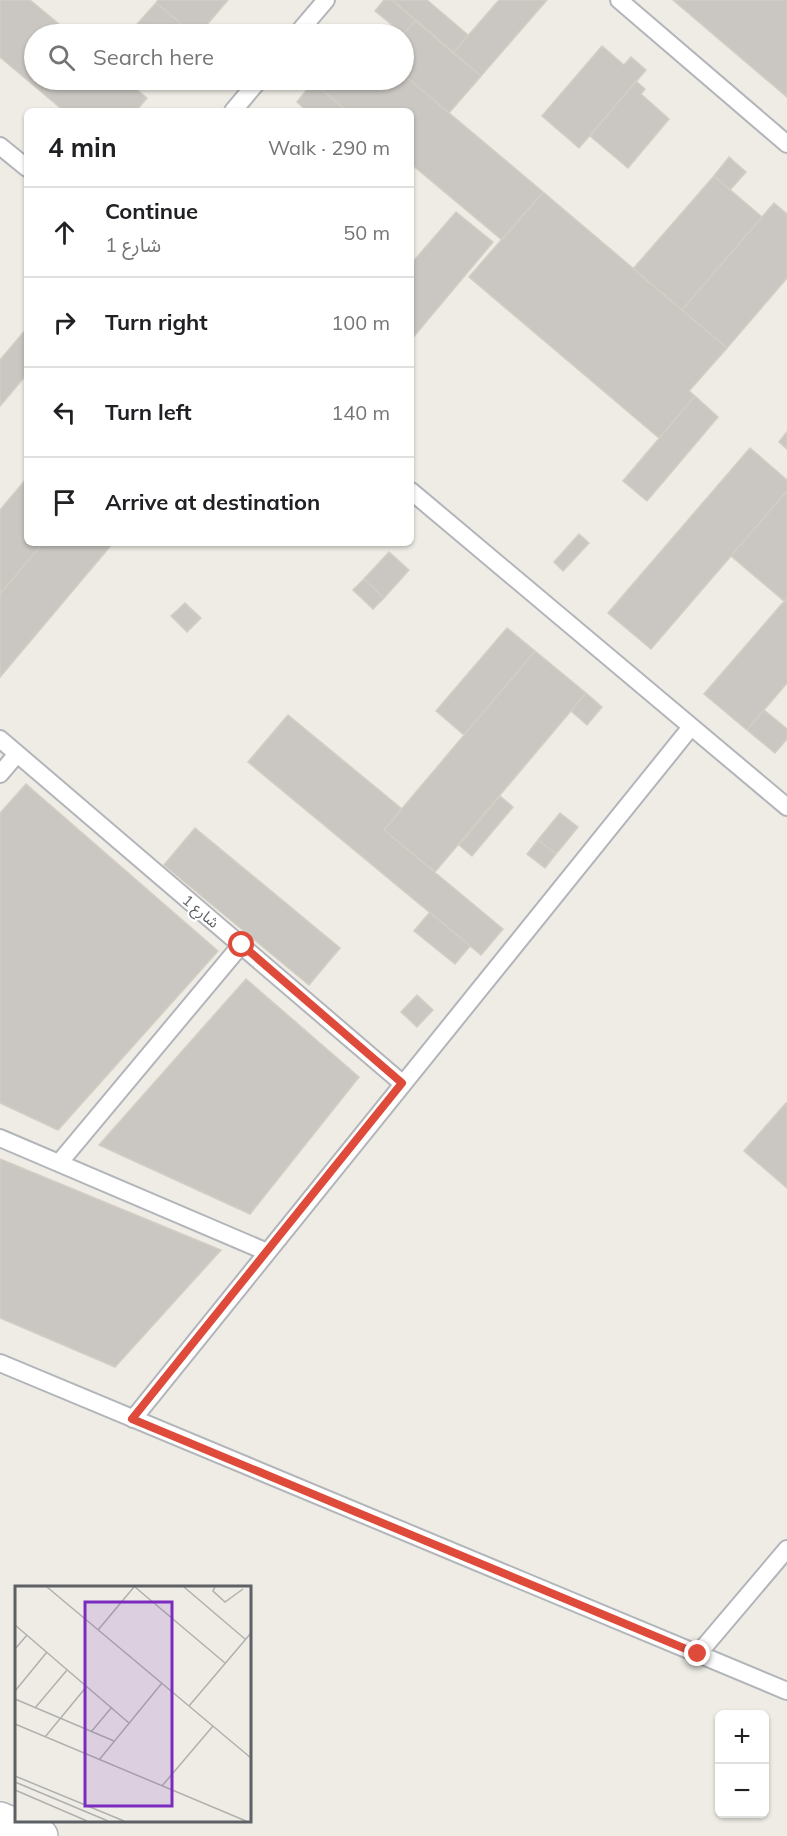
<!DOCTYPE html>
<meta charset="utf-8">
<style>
body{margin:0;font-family:Mulish,"Noto Sans Arabic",sans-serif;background:#f6f6f6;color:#202124}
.controls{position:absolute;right:18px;bottom:18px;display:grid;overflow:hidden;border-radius:9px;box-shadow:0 2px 4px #0004}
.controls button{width:54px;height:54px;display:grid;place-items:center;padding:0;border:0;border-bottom:2px solid #e0e0e0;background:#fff;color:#202124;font:30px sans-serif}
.stop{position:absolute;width:18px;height:18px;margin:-14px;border:4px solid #df4b3b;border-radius:50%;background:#fff}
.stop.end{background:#df4b3b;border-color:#fff;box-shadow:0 2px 6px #0008}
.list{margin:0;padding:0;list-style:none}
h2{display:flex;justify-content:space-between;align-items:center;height:78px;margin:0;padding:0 24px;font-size:26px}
h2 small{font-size:20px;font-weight:400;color:#757577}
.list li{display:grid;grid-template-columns:39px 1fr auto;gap:18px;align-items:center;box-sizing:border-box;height:90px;padding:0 24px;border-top:2px solid #e0e0e0}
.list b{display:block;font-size:22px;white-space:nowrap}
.list p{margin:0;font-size:20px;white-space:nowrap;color:#757577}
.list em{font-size:20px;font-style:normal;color:#757577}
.icon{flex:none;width:33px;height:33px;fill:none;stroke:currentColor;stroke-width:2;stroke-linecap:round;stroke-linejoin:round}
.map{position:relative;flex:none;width:787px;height:1836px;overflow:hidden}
.search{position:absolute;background:#fff;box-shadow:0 2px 4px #0004;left:24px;top:24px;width:390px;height:66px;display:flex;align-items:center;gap:15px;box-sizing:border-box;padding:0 21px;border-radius:33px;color:#757577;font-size:22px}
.panel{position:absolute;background:#fff;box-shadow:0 2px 4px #0004;left:24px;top:108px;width:390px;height:438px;border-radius:9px}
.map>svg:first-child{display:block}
.building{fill:#cac7c2;stroke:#d3cec4;stroke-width:1.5}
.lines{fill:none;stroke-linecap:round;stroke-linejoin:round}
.service-casing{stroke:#b2b5b9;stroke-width:20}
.minor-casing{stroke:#b2b5b9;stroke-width:36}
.service{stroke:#fff;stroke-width:16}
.minor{stroke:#fff;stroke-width:33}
.route{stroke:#df4b3b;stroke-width:8}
.labels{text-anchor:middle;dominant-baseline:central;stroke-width:4.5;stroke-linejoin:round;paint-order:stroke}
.street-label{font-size:15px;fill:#5d6065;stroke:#fff}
.inset-road{fill:none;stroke:#b0b0ae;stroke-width:1.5}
.view{fill:#7b2cbf;fill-opacity:0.15;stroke:#7b2cbf;stroke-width:3}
.inset-edge{fill:none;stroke:#5d6065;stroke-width:3}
</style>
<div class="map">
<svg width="787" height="1836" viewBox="0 0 787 1836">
<rect width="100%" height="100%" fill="#eeece5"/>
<path class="building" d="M0,0H30L71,34H34V80H125L147,98L136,111H64L0,57Z
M158,0H228L199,34H194L156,3Z
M384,0H392L416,20L403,34L375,11Z
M392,0H427L468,35L453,53Z
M499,0H547L481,76L453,53Z
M673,0H787V97Z
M156,3L194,34H128Z
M416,20L481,76L449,113L404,75L403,34Z
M602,46L624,65L631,57L646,70L579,148L542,116Z
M404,75L543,192L502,240L411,164V111H347L313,82L315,80H404Z
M636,81L645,89L641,94L669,119L628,168L590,136Z
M313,82L347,111H307L297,102Z
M729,157L746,172L730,190L714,176Z
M714,176L762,217L682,310L633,269Z
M543,192L727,348L689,391L695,396L659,438L469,277Z
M774,203L787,214V278L727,348L682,310Z
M456,212L493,242L411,340V264Z
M27,328V374L0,406V360Z
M695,396L718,417L647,501L623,481Z
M787,432V449L779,442Z
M750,448L787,480V491L651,649L608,613Z
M27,478V543H43L0,594V510Z
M787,491V598L784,601L731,556Z
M579,534L589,543L563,571L554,562Z
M43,543H113L0,677V594Z
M389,552L409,570L384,598L364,579Z
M364,579L384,598L373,609L353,590Z
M787,598V683L747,730L704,694Z
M185,603L201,618L187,632L171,616Z
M507,628L535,651L464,735L436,711Z
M535,651L586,693L435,872L384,830Z
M586,693L602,707L587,725L571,711Z
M764,710L787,729V739L775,753L747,730Z
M288,715L402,809L384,830L503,929L481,955L248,762Z
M26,784L218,951L58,1130L0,1103V813Z
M500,796L513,807L472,856L459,845Z
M560,813L578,827L556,854L538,840Z
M195,828L340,948L309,985L164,865Z
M538,840L556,854L545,868L527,854Z
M430,912L470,946L455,964L414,931Z
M246,979L359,1077L250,1214L99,1145Z
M417,995L433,1010L417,1027L401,1012Z
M786,1103H787V1188L744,1151Z
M0,1159L221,1250L115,1367L0,1318Z"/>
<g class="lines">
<defs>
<path id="service" d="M619,0L787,144
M297,34L326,0
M233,111L259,80
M0,146L27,168
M411,491L787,807
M0,739L402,1083
M0,774L17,754
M0,1138L267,1252
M59,1163L241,945
M0,1363L787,1691
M133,1419L691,727
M698,1654L787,1549"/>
<path id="minor" d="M0,1819L41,1836"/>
</defs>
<use href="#service" class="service-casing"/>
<use href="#minor" class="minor-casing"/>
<use href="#service" class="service"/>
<use href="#minor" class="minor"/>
</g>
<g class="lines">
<path class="route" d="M242,945L402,1083L132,1419L698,1654"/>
</g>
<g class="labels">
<g class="street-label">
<text transform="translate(201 911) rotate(40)">شارع 1</text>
</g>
</g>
<g transform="translate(15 1586)">
<rect width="236" height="236" fill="#eeece5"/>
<path class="inset-road" d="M32,1L236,172M120,1L210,77M169,1L230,53M200,1L198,5L210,16L228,3M0,39L114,137M83,44L119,1M0,63L12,49M0,105L32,66M0,113L99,155M174,120L236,47M20,122L52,84M0,138L231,235M76,146L97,121M30,151L72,100M84,174L147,97M0,190L109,235M0,196L93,235M147,200L198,140M0,204L72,235"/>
<path class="view" d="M70,16H157V220H70Z"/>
<rect width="236" height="236" class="inset-edge"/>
</g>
</svg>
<div class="controls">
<button>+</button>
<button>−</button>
</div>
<div class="stop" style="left:242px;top:945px"></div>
<div class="stop end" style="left:698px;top:1654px"></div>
<div class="search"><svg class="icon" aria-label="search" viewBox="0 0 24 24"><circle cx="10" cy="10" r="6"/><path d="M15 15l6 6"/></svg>Search here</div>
<section class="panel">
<h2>4 min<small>Walk · 290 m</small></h2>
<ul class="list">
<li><svg class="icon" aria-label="ahead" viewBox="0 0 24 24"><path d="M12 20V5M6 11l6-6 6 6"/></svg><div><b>Continue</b><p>شارع 1</p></div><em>50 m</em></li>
<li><svg class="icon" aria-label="right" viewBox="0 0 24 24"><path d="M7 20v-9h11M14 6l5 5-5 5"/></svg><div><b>Turn right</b></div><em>100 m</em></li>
<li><svg class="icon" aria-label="left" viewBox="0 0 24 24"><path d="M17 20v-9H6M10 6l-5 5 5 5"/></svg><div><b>Turn left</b></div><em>140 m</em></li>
<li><svg class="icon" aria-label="arrive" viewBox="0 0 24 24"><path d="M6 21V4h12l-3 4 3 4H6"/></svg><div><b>Arrive at destination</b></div></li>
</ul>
</section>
</div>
